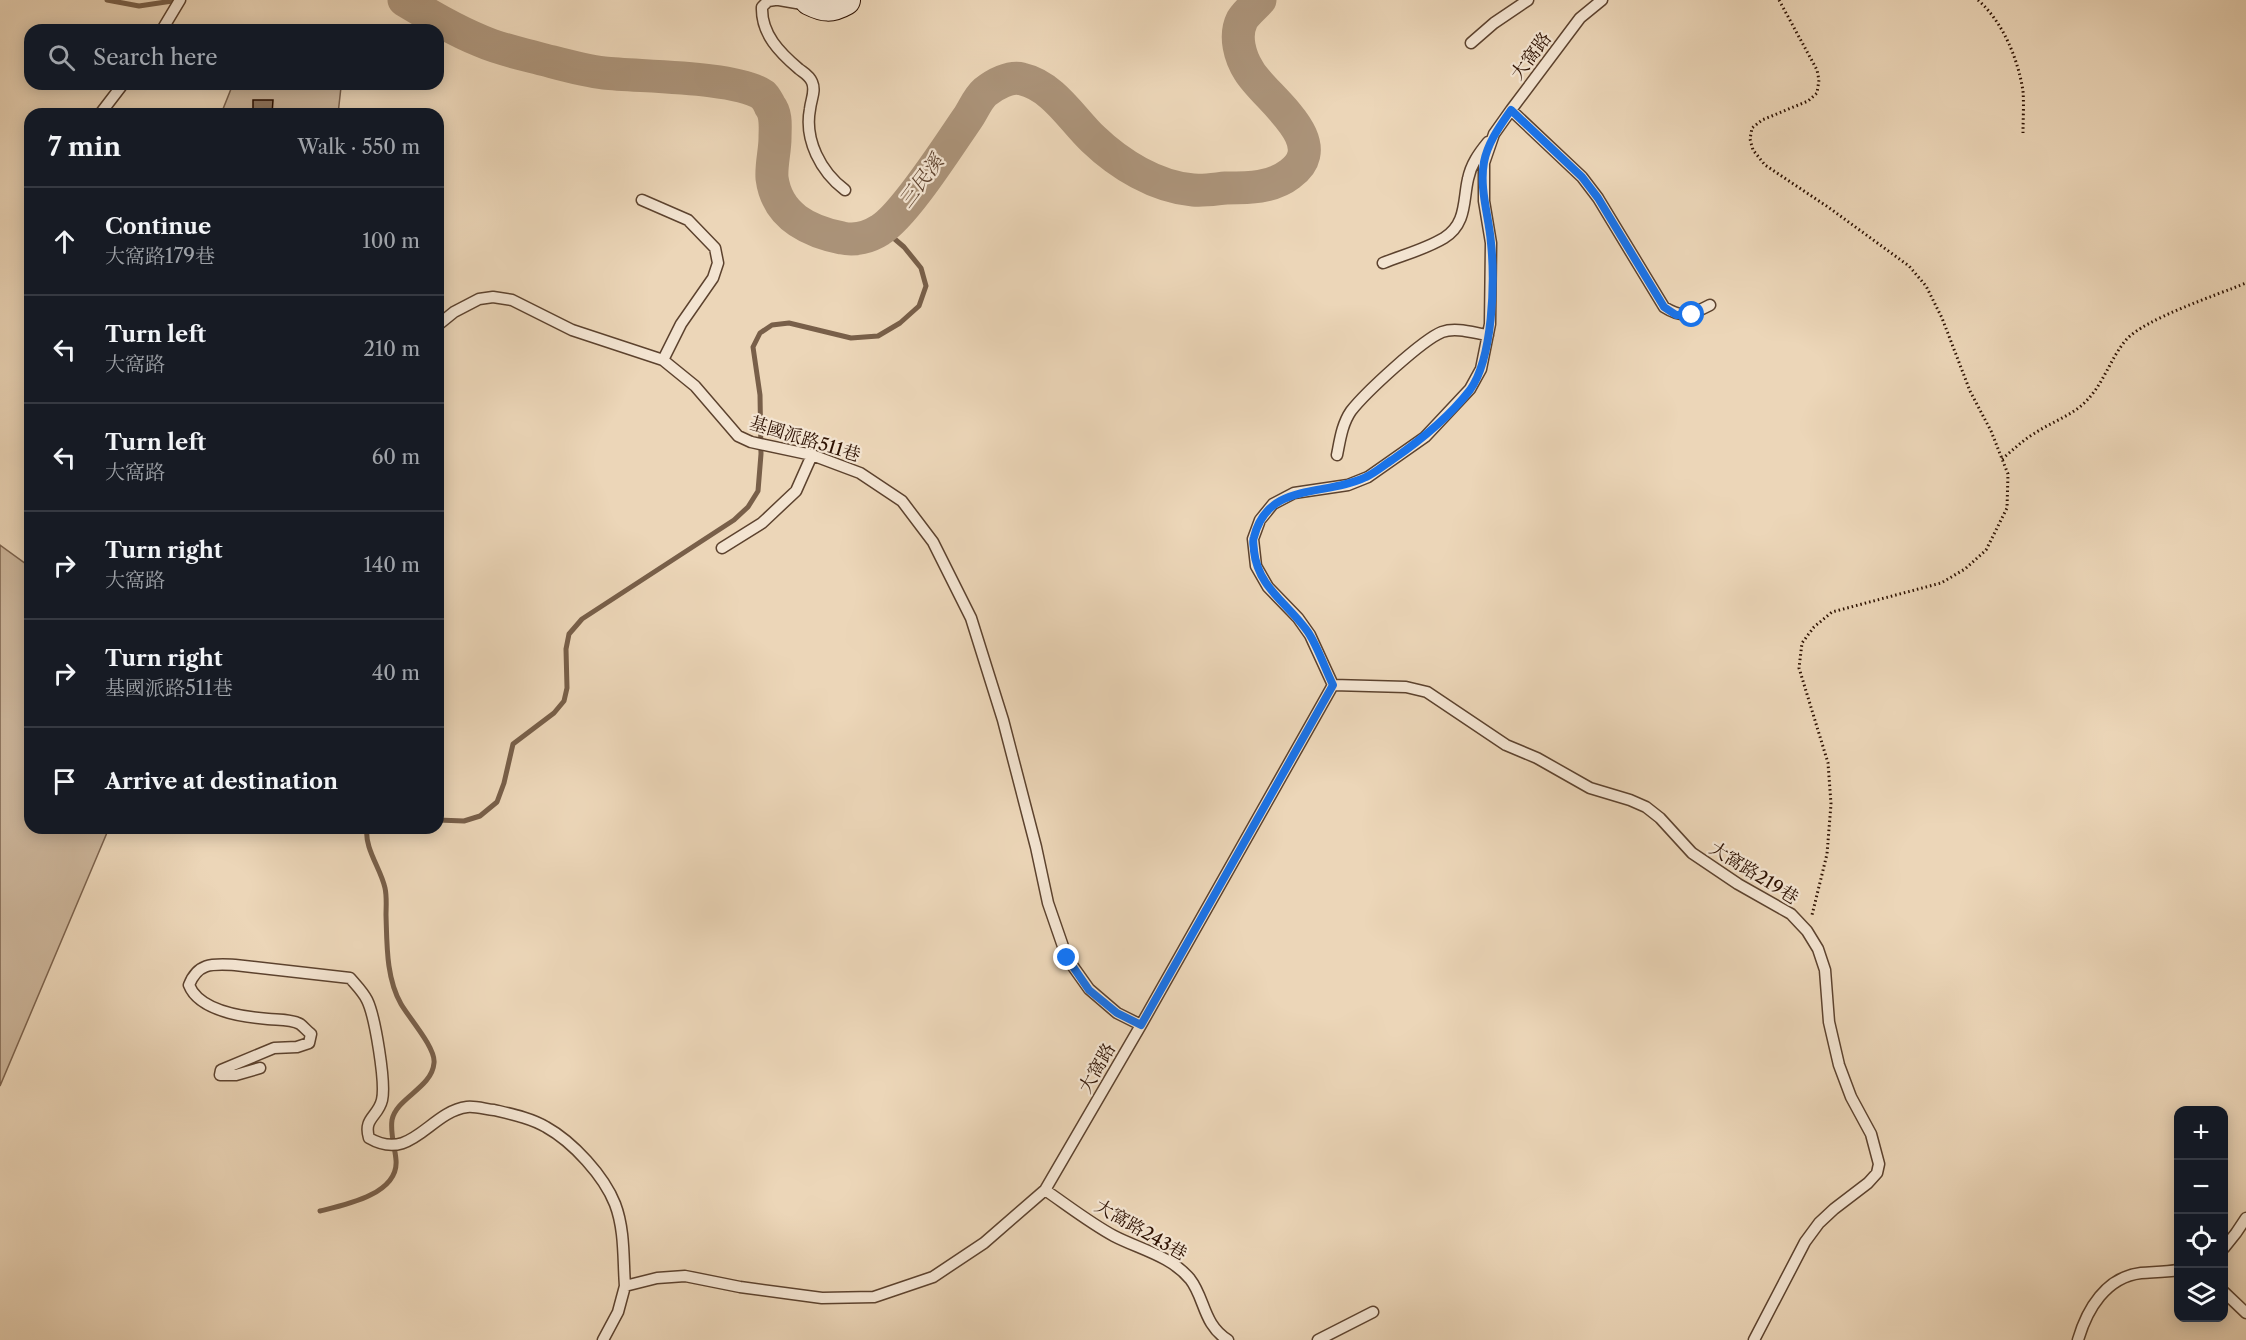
<!DOCTYPE html>
<meta charset="utf-8">
<style>
body{margin:0;font-family:"Libre Caslon Text","Noto Serif TC",serif;background:#242831;color:#f1f3f6}
.controls{position:absolute;right:18px;bottom:18px;display:grid;overflow:hidden;border-radius:12px;box-shadow:0 3px 15px #0003}
.controls button{width:54px;height:54px;display:grid;place-items:center;padding:0;border:0;border-bottom:2px solid #363941;background:#171b24;color:#f1f3f6;font:30px sans-serif}
.stop{position:absolute;width:18px;height:18px;margin:-14px;border:4px solid #1a73e8;border-radius:50%;background:#fff}
.stop.end{background:#1a73e8;border-color:#fff;box-shadow:0 2px 6px #0008}
.list{margin:0;padding:0;list-style:none}
h2{display:flex;justify-content:space-between;align-items:center;height:78px;margin:0;padding:0 24px;font-size:26px}
h2 small{font-size:20px;font-weight:400;color:#9ea1a6}
.list li{display:grid;grid-template-columns:39px 1fr auto;gap:18px;align-items:center;box-sizing:border-box;height:108px;padding:0 24px;border-top:2px solid #363941}
.list b{display:block;font-size:22px;white-space:nowrap}
.list p{margin:0;font-size:20px;white-space:nowrap;color:#9ea1a6}
.list em{font-size:20px;font-style:normal;color:#9ea1a6}
.icon{flex:none;width:33px;height:33px;fill:none;stroke:currentColor;stroke-width:2;stroke-linecap:round;stroke-linejoin:round}
.map{position:relative;flex:none;width:2246px;height:1340px;overflow:hidden}
.search{position:absolute;background:#171b24;box-shadow:0 3px 15px #0003;left:24px;top:24px;width:420px;height:66px;display:flex;align-items:center;gap:15px;box-sizing:border-box;padding:0 21px;border-radius:18px;color:#9ea1a6;font-size:22px}
.panel{position:absolute;background:#171b24;box-shadow:0 3px 15px #0003;left:24px;top:108px;width:420px;height:726px;border-radius:18px}
.map>svg:first-child{display:block}
.green{fill:#cbb499;stroke:#7c624c;stroke-width:1.5}
.lines{fill:none;stroke-linecap:round;stroke-linejoin:round}
.stream{stroke:#785f49;stroke-width:5}
.river{stroke:#ab9379;stroke-width:33}
.building{fill:#907760;stroke:#2c1000;stroke-width:1.5}
.lane-casing{stroke:#5c422e;stroke-width:13}
.secondary-casing{stroke:#2c1000;stroke-width:32}
.path{stroke:#2c1000;stroke-width:3;stroke-dasharray:1.5 3;stroke-linecap:butt}
.lane{stroke:#f3e4d1;stroke-width:10}
.secondary{stroke:#f3e4d1;stroke-width:30}
.route{stroke:#1a73e8;stroke-width:8}
.labels{text-anchor:middle;dominant-baseline:central;stroke-width:4.5;stroke-linejoin:round;paint-order:stroke}
.street-label{font-size:18px;fill:#2c1000;stroke:#f3e4d1}
.water-label{font-size:20px;font-style:italic;fill:#5f4430;stroke:#f3e4d1}
</style>
<div class="map">
<svg width="2246" height="1340" viewBox="0 0 2246 1340">
<rect width="100%" height="100%" fill="#ecd6b8"/>
<filter id="stains"><feTurbulence type="fractalNoise" baseFrequency=".00333" numOctaves="4"/><feColorMatrix values="0 0 0 0 .2 0 0 0 0 .09 0 0 0 0 .02 0 0 0 .5 -.17"/></filter>
<radialGradient id="worn" r=".72"><stop offset=".6" stop-color="#630" stop-opacity="0"/><stop offset="1" stop-color="#630" stop-opacity=".3"/></radialGradient>
<path class="green" d="M233,84H338L341,87L338,114H221Z
M0,545L30,567V828H109L0,1086Z"/>
<g class="lines">
<path class="stream" d="M107,0L139,6L179,0
M438,820L464,821L480,816L497,802L504,783L513,744L554,713L564,701L567,688L566,649L569,634L582,619L734,520L748,507L758,491L761,454L760,395L753,347L760,333L772,325L789,323L851,338L878,336L900,323L919,306L926,286L921,268L904,247L883,229
M320,1211C345,1205 399,1194 396,1160C395,1147 390,1134 392,1120C396,1098 432,1088 434,1063C436,1048 409,1018 401,1004C386,978 387,944 386,915C386,907 387,897 385,888C381,869 364,848 367,828"/>
<path class="river" d="M404,0C429,15 454,30 481,41C501,50 524,54 545,60C564,65 585,71 604,73C640,77 736,76 763,95C765,97 769,103 770,106C777,115 775,127 775,138C775,151 771,165 772,178C777,216 808,231 842,238C855,241 869,237 880,230C904,216 949,145 967,119C973,111 977,99 985,92C995,84 1010,76 1022,79C1053,86 1072,119 1093,139C1119,164 1156,187 1193,190C1204,191 1215,189 1226,188C1249,188 1272,188 1290,174C1334,142 1264,97 1249,71C1240,57 1234,36 1242,20C1246,13 1255,6 1260,0"/>
</g>
<path class="building" d="M253,100H273L272,114H253Z"/>
<g class="lines">
<defs>
<path id="lane" d="M775,0L768,1L762,7C761,34 780,53 799,69C804,73 809,75 812,82C816,91 811,99 810,109C804,140 821,172 845,190
M779,0L808,5
M162,30L180,0
M1471,43L1494,23L1528,0
M1511,110L1582,177L1598,198L1664,307C1683,319 1691,315 1710,305
M100,114L123,84
M642,200L688,220L715,248L718,263L713,278L681,324L663,360
M1383,263C1403,255 1426,249 1444,238C1467,224 1463,200 1468,179C1471,164 1479,153 1488,142
M438,325L454,312L479,299L493,297L512,300L572,330L663,360L695,386L738,436L751,442L812,455L860,473L902,501L933,542L971,618L1003,720L1036,847L1048,903L1067,958L1089,989L1117,1013L1141,1025
M1337,455C1340,440 1342,424 1351,411C1365,393 1422,340 1442,332C1456,327 1474,333 1488,335
M722,548L762,523L796,491L812,455
M1333,685L1406,687L1427,692L1506,745L1537,758L1590,788L1630,800L1646,807L1660,818L1692,853L1738,884L1791,914L1807,931L1818,949L1825,970L1829,1022L1839,1065L1851,1097L1871,1134L1879,1164L1877,1173L1868,1183L1834,1209L1819,1223L1805,1242L1754,1340
M260,1068L236,1075H220L221,1070L274,1048L297,1047L309,1043L311,1034C307,1031 304,1027 300,1024C291,1019 278,1020 268,1019C243,1017 199,1011 189,985C198,962 213,964 235,965L350,978C356,985 363,992 367,1000C375,1016 386,1083 382,1100C378,1117 363,1118 369,1138C412,1163 429,1112 467,1107C475,1106 485,1109 494,1110C511,1114 531,1118 546,1127C573,1142 604,1176 615,1204C625,1230 623,1260 625,1286
M1045,1190C1067,1205 1090,1223 1114,1236C1139,1249 1171,1256 1190,1279C1205,1298 1203,1325 1228,1340
M2224,1248L2236,1233L2246,1218
M2224,1292L2246,1313
M603,1340L618,1312L625,1286L657,1278L685,1276L740,1287L822,1298L874,1297L933,1277L984,1243L1045,1190L1141,1025L1333,685L1310,635L1298,618L1268,587L1256,566L1253,539L1260,520L1273,504L1294,493L1348,485L1368,477L1425,437L1470,389L1481,369L1490,324L1491,243L1484,201V163L1494,134L1511,110L1580,18L1602,0
M1318,1340L1373,1312
M2078,1340C2087,1309 2106,1277 2141,1273C2154,1272 2166,1272 2178,1270"/>
<path id="secondary" d="M810,0C824,7 831,8 845,0"/>
</defs>
<use href="#lane" class="lane-casing"/>
<use href="#secondary" class="secondary-casing"/>
<path class="path" d="M1779,0L1817,70L1819,80L1817,93L1808,101L1762,120L1752,128L1750,139L1753,150L1765,165L1828,207L1909,266L1926,286L1942,318L1970,391L1991,431L2008,474L2007,508L1986,550L1965,569L1941,583L1832,612L1814,627L1802,643L1799,668L1828,763L1831,804L1827,854L1812,915
M1978,0C2003,22 2018,59 2023,91C2024,105 2023,120 2023,133
M2002,459C2013,450 2023,440 2035,433C2050,423 2068,417 2082,405C2103,387 2109,360 2126,340C2144,319 2217,295 2246,283"/>
<use href="#lane" class="lane"/>
<use href="#secondary" class="secondary"/>
</g>
<g class="lines">
<path class="route" d="M1067,958L1089,990L1117,1013L1141,1025L1333,685C1325,669 1318,647 1308,632C1288,603 1258,588 1254,551C1254,546 1252,541 1254,537C1268,481 1325,497 1366,477C1375,473 1384,465 1392,460C1421,440 1449,417 1470,390C1493,358 1495,282 1491,243C1489,216 1479,189 1484,162C1488,142 1500,126 1511,110L1582,177L1598,198L1664,307L1676,315H1692"/>
</g>
<g class="labels">
<g class="street-label">
<text transform="translate(1531 56) rotate(-53)">大窩路</text>
<text transform="translate(805 439) rotate(17)">基國派路511巷</text>
<text transform="translate(1754 873) rotate(32)">大窩路219巷</text>
<text transform="translate(1097 1068) rotate(-60)">大窩路</text>
<text transform="translate(1141 1230) rotate(30)">大窩路243巷</text>
</g>
<g class="water-label">
<text transform="translate(921 181) rotate(-53)">三民溪</text>
</g>
</g>
<rect width="100%" height="100%" filter="url(#stains)"/>
<rect width="100%" height="100%" fill="url(#worn)"/>
</svg>
<div class="controls">
<button>+</button>
<button>−</button>
<button><svg class="icon" aria-label="locate" viewBox="0 0 24 24"><circle cx="12" cy="12" r="6"/><path d="M12 2v4M12 18v4M2 12h4M18 12h4"/></svg></button>
<button><svg class="icon" aria-label="layers" viewBox="0 0 24 24"><path d="M12 4l9 5-9 5-9-5zM3 14l9 5 9-5"/></svg></button>
</div>
<div class="stop" style="left:1692px;top:315px"></div>
<div class="stop end" style="left:1067px;top:958px"></div>
<div class="search"><svg class="icon" aria-label="search" viewBox="0 0 24 24"><circle cx="10" cy="10" r="6"/><path d="M15 15l6 6"/></svg>Search here</div>
<section class="panel">
<h2>7 min<small>Walk · 550 m</small></h2>
<ul class="list">
<li><svg class="icon" aria-label="ahead" viewBox="0 0 24 24"><path d="M12 20V5M6 11l6-6 6 6"/></svg><div><b>Continue</b><p>大窩路179巷</p></div><em>100 m</em></li>
<li><svg class="icon" aria-label="left" viewBox="0 0 24 24"><path d="M17 20v-9H6M10 6l-5 5 5 5"/></svg><div><b>Turn left</b><p>大窩路</p></div><em>210 m</em></li>
<li><svg class="icon" aria-label="left" viewBox="0 0 24 24"><path d="M17 20v-9H6M10 6l-5 5 5 5"/></svg><div><b>Turn left</b><p>大窩路</p></div><em>60 m</em></li>
<li><svg class="icon" aria-label="right" viewBox="0 0 24 24"><path d="M7 20v-9h11M14 6l5 5-5 5"/></svg><div><b>Turn right</b><p>大窩路</p></div><em>140 m</em></li>
<li><svg class="icon" aria-label="right" viewBox="0 0 24 24"><path d="M7 20v-9h11M14 6l5 5-5 5"/></svg><div><b>Turn right</b><p>基國派路511巷</p></div><em>40 m</em></li>
<li><svg class="icon" aria-label="arrive" viewBox="0 0 24 24"><path d="M6 21V4h12l-3 4 3 4H6"/></svg><div><b>Arrive at destination</b></div></li>
</ul>
</section>
</div>
